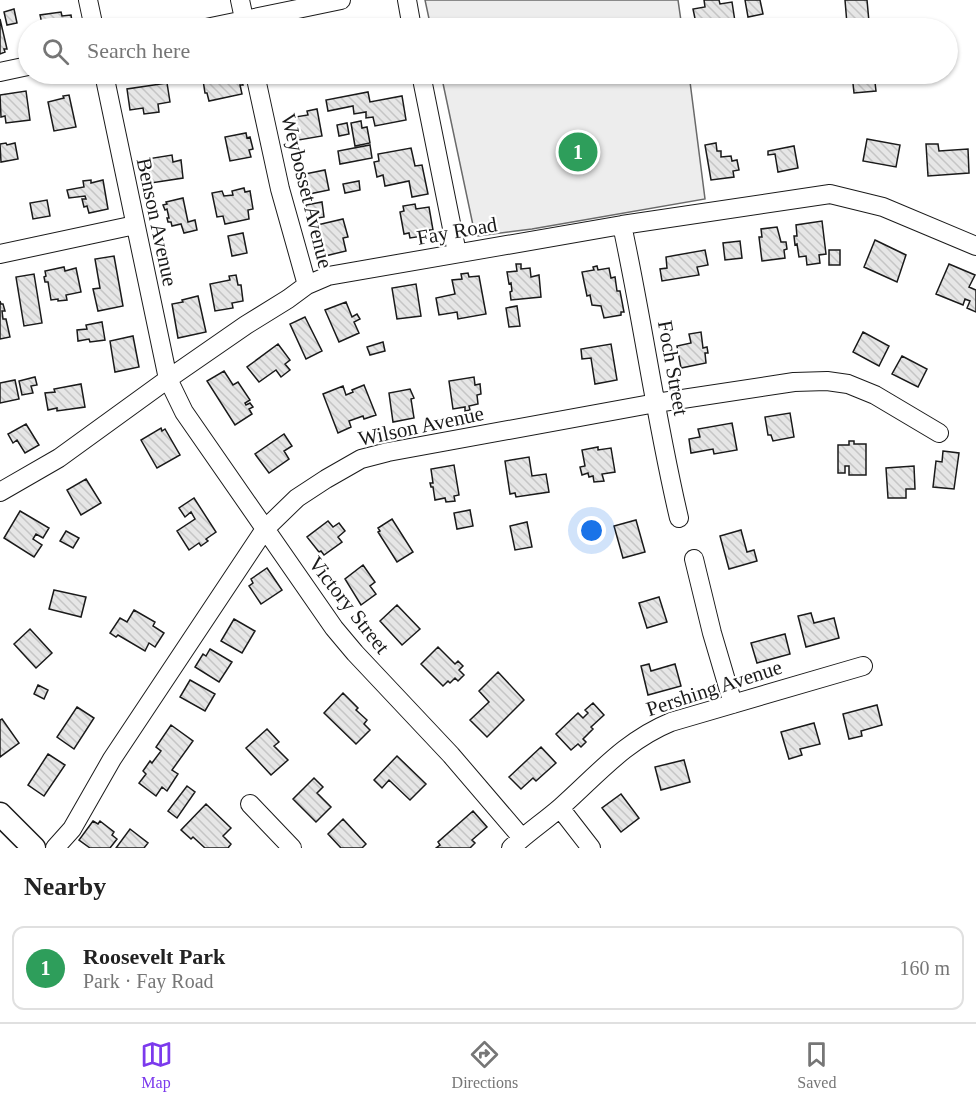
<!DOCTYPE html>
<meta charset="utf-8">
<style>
body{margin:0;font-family:Georgia,serif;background:#f6f6f6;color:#222}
.you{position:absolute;left:592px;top:531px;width:21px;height:21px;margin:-15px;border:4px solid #fff;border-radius:50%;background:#1a73e8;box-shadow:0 0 0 9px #1a73e833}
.badge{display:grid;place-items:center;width:39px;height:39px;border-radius:50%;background:#7c3aed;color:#fff;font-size:20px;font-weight:700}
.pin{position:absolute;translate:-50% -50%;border:3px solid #fff;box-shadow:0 2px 6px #0006}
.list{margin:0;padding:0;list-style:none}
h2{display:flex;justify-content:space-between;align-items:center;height:78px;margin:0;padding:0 24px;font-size:26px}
h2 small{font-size:20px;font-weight:400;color:#767676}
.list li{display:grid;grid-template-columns:39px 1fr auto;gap:18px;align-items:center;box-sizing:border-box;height:84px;margin:0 12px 12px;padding:0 12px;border:2px solid #e0e0e0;border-radius:12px}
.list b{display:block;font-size:22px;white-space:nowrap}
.list p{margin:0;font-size:20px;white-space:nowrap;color:#767676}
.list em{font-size:20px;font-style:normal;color:#767676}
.icon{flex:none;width:33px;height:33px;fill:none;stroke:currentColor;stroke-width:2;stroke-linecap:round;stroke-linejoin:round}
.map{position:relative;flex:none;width:976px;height:848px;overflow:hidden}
.search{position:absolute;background:#fff;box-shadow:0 2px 4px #0004;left:18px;right:18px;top:18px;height:66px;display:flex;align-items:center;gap:15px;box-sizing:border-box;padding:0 21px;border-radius:33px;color:#767676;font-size:22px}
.sheet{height:174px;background:#fff}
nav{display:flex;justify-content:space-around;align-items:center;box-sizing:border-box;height:84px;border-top:2px solid #e0e0e0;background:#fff;font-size:16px;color:#767676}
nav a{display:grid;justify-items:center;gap:3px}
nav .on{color:#7c3aed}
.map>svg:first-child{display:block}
.built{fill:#ededed;stroke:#6a6a6a;stroke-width:1.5}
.building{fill:url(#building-back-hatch);stroke:#1a1a1a;stroke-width:1.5}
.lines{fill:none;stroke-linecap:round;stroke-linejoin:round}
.minor-casing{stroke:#1a1a1a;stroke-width:20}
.major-casing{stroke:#1a1a1a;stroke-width:25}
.minor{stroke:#fff;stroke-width:18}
.major{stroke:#fff;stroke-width:22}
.labels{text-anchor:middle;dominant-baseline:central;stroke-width:4.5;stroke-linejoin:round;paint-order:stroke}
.street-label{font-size:21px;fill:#1a1a1a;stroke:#fff}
</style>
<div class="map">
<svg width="976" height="848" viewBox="0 0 976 848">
<defs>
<pattern id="building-back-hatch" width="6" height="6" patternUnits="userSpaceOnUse" patternTransform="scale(1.5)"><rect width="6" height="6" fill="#e6e6e6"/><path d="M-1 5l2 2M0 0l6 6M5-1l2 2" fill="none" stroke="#c5c5c5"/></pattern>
</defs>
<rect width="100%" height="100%" fill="#fff"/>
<path class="built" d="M425,0H678L682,28H431Z
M441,74H689L705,199L532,229L478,236L474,230Z"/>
<path class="building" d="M704,0H719L720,4L732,2L736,28H697L693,9L705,7Z
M745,0H760L763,14L748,17Z
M845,0H867L869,22L847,24Z
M14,9L17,23L7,25L4,12Z
M61,12L62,16L71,15L73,28H43L40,15Z
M0,19L7,49H4L5,52L0,54Z
M237,74L238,79H242L243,85H240L242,94L209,101L207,93H205L203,80Z
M852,74H874L876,91L854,93Z
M167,83L170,102L158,104L159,112L144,114L143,108L130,110L127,89Z
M26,91L30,120L6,123L5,116L1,117L0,95Z
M368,92L370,102L402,96L406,120L375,126L373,117L366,118V112L354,114L353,106L328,111L326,100Z
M69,95L76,127L54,131L48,102L64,98L63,96Z
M317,109L322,136L293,141L289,118L308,115L307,111Z
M361,121L362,128L367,127L370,143L355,146L351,123Z
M347,123L349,134L339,136L337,125Z
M246,133L247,138L250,137L253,149L249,150L251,157L230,161L225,137Z
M867,139L900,145L896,167L863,161Z
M6,143L7,145L15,143L18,159L1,162L0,144Z
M716,143L717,151H721V157L731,156L732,161L737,160L739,170L733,171L734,177L711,180L705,145Z
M926,144H938L939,151L968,149L969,173L928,176Z
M370,145L372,158L340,164L338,151Z
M794,146L798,168L778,172L775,154L768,155V151Z
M411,148L415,166L422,165L428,194L412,197L409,181L385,186L383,175L377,177L374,162L379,161L378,154Z
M172,155L173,162L181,160L183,178L151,183L147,159Z
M325,170L329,190L304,195L300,175Z
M91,180V183L103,180L108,209L89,213L87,206L84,207L82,199H86L85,196L69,198L67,190L84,187L83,181Z
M359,181L360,190L345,193L343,184Z
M244,188L245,192L250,191L253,209L248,210L249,219L225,224L223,216L217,217L212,193L222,191L224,196L233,195L232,191Z
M183,198L188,222L195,220L197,230L184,233L181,224L172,226L171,222H168L167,218H169L167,209L165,210L163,205L167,204L166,202Z
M47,200L50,216L33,219L30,203Z
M322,202L324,217L306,220V205Z
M415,204L416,209L429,207L433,230H429L430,235L410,238L409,233L404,234L400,212L404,211L403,206Z
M343,219L348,237L343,238L346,251L325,256L317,225Z
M822,221L826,254L819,255L820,263L807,265L806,256L799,257L797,244L795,245L794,236H797L796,225Z
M777,227L781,242H786L787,249L784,250L785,258L762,261L759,237H762L761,229Z
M243,233L247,253L232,256L228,236Z
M875,240L906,255L897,282L864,267Z
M740,241L742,258L725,260L723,243Z
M705,250L708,265L697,267L699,275L662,281L660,269L667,268L666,257Z
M829,250H840V265H829Z
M114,256L123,306L98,311L93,289L100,288L95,259Z
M516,264H521V269L530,268L531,277L539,275L541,297L511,300L510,292L512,291L511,283L509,284L507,272L517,271Z
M949,264L975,275L969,287L976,290V312L967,308L970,301L965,299L963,305L936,294Z
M597,266L598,270L609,268L611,278L615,277L617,291H620L624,312H621V315L604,318L601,306L592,305L590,295L587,296L582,272L594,270L593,267Z
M64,267L65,271L76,268L81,292L66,295L67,300L58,301V299L51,300L48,282H45L44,277L46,276L45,271Z
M468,273L469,277L479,276L486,314L458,319L457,312L439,315L436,298L455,294L452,280L462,279L461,274Z
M34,274L42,323L24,326L16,277Z
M236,275L238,285H241L243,301L232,303L233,308L215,311L210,284L230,280L229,276Z
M416,284L421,316L397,319L392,288Z
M198,296L206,332L178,338L172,304L183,302L182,300Z
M0,301L1,304H3L5,311H2L3,319H6L10,337L0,339Z
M346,302L352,317L357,314L360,319L354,322L359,333L339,342L325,310Z
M517,306L520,326L509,327L506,308Z
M305,317L322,351L306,359L290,324Z
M102,322L105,340L90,342L89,339L78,341L77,330L87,329L86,325Z
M701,332L703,348L707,347L708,353H705L706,363L681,368L677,346L691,343L689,334Z
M863,332L889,346L879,366L853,352Z
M133,336L139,367L115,372L110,341Z
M383,342L385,351L370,355L367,347Z
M278,344L290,360L285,364L290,370L281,377L276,370L259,382L247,367Z
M611,344L617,380L595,384L591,358L582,359L581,349Z
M902,356L927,369L918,387L892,374Z
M224,371L233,385L238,382L250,400L245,403L246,405L250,403L253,407L249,409L252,414L235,425L207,381Z
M35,377L37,385L31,386L33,393L22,395L19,381Z
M474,377L475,385L480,384L481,394L477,395L478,404L469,406L470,410L465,411V407L453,409L449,381Z
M15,380L19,399L0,403V383Z
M81,384L85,407L57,411V408L48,410L45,393L55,392L54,389Z
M364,385L376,415L364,419L363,416L349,421L351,427L338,433L323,394L343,386L346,395L353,392L352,390Z
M410,389L414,398L411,399L414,418L393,422L389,393Z
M790,413L794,437L773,441L771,435H768L765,417Z
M732,423L737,450L714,454L713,449L691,453L689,439L700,437L698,429Z
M26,424L39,445L25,453L17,440L13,443L8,434Z
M161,428L162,431L165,429L180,455L157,468L141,440Z
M284,434L292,446L284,451L289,459L269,473L255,454Z
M849,441H854V444H866V475H849V466H845V473H838V445H849Z
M598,447V450L611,448L615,472L602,474L604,481L594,482L593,476L589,477L588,473L582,475L580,467L585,466L582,450Z
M943,451L959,453L954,489L933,487L936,461L942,462Z
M529,457L532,476L546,474L549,492L516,497L515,493L510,494L505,461Z
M454,465L459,495L454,496L455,501L446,502L445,498L435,500L433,487H431L430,483H433L431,469Z
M914,466L915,489H906V498H888L886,468Z
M86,479L101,503L81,515L67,490Z
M194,498L216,532L206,539L208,541L201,546L199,543L189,550L177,531L195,519L191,512L185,517L179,508Z
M470,510L473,526L457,529L454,513Z
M20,511L49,528L43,538L36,534L33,539L42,545L34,557L4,538Z
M392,519L413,552L397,562L378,532L380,531L378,528Z
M636,520L645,552L623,558L614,526Z
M328,521L333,527L339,523L345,531L338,537L342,542L324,555L321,551L319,552L307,537Z
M527,522L532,547L515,550L510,526Z
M741,530L747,552L754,550L757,561L729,569L720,536Z
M66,531L79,538L73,548L60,541Z
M363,565L375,582L370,586L376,594L361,605L345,579Z
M267,568L282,590L261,604L249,586L253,583L251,579Z
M54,590L86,597L81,617L49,609Z
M659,597L667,622L647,628L639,603Z
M397,605L420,629L402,645L380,621Z
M134,610L155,622L153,626L164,633L155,647L149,643L145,651L118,635L116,637L110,633L120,618L127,622Z
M811,613L814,623L834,618L839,638L806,647L798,616Z
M234,619L255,631L242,653L221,641Z
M30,629L52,653L36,668L14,644Z
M785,634L790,654L757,663L751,643Z
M438,647L455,664L458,661L463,666L459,670L464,675L458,681L455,678L450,683L448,681L443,686L421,664Z
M210,649L232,662L219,682L195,667L203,654L206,656Z
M649,664L651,671L675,664L681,686L648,695L641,666Z
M498,672L524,700L487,737L470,720L489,702L479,691Z
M190,680L215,694L205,711L180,697Z
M38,685L48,690L44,699L34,694Z
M343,693L358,708L356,710L367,720L364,724L370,730L356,744L324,713Z
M593,703L604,715L591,727L593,729L583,739L586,742L581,747L578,744L571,750L556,734L578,713L583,718L588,713L585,710Z
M877,705L882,725L861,731L862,736L849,739L843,714Z
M77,707L94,718L74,749L57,737Z
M2,719L19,743L0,757V720Z
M814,723L820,744L800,749L802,755L789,759L781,732Z
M171,725L193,741L172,770L178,774L167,791L162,787L156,796L139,783L146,774L143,771L150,761L152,763L161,751L156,747Z
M267,729L279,742L274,746L288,760L271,775L246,748Z
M541,747L556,763L536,781L533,778L521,789L509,777Z
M48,754L65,765L44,796L28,785Z
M397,756L426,784L410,800L389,780L382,788L374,780Z
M684,760L690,782L661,790L655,767Z
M314,778L323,787L317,793L331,807L316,822L293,799Z
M187,786L195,792L177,818L168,811Z
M621,794L639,818L621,832L602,808Z
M206,804L231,828L223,836L231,844L228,848H205L193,837L191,839L181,830Z
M473,811L487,827L472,840L475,843L470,848H436L440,845L438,842Z
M343,819L366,844L362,848H341L328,834Z
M93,821L98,824L100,821L114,832L112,835L117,839L110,848H90L79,840Z
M130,829L148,843L144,848H116Z"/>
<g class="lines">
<defs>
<path id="minor" d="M88,0L94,28
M240,0L246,28
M407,0L412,28
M206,28L341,0
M0,72L28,66
M104,74L168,379L184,412L334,628L355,653L451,755L522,838
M255,74L280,189L307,285
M421,74L457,253
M622,225C643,322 656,421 679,518
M0,254L135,225
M0,492L59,458L168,379L246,325L288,299L307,285L328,276L622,225L830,194L883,207L976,246
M694,559L712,633L733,704
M250,804L292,848
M560,808L591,848
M55,848L72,829L112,759L265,529L297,498L326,479L361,459L388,452L656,403L794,382L827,381L848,384L875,395L939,433
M511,848C527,833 545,821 561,807C598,774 625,741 671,722L863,666"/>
<path id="major" d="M0,814L34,848"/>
</defs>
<use href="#minor" class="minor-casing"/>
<use href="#major" class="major-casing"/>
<use href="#minor" class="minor"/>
<use href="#major" class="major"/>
</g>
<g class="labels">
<g class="street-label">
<text transform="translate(307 191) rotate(76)">Weybosset Avenue</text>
<text transform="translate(157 222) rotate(78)">Benson Avenue</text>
<text transform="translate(457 231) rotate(-10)">Fay Road</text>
<text transform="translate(673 368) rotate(80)">Foch Street</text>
<text transform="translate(421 426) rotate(-12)">Wilson Avenue</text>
<text transform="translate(349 605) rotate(52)">Victory Street</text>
<text transform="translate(714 688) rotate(-18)">Pershing Avenue</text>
</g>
</g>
</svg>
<div class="you"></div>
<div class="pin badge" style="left:578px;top:152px;background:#2e9e5b">1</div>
<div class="search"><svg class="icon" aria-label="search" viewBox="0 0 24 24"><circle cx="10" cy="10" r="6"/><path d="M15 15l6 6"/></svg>Search here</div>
</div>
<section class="sheet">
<h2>Nearby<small></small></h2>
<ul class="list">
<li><span class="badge" style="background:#2e9e5b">1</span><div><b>Roosevelt Park</b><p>Park · Fay Road</p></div><em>160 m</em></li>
</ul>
</section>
<nav>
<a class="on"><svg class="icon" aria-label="map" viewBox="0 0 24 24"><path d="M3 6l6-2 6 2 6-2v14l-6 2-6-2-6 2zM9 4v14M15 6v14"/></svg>Map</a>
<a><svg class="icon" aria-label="directions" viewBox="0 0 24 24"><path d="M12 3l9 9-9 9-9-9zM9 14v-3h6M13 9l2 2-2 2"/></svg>Directions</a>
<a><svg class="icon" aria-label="saved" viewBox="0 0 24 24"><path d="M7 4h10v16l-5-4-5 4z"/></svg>Saved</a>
</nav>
